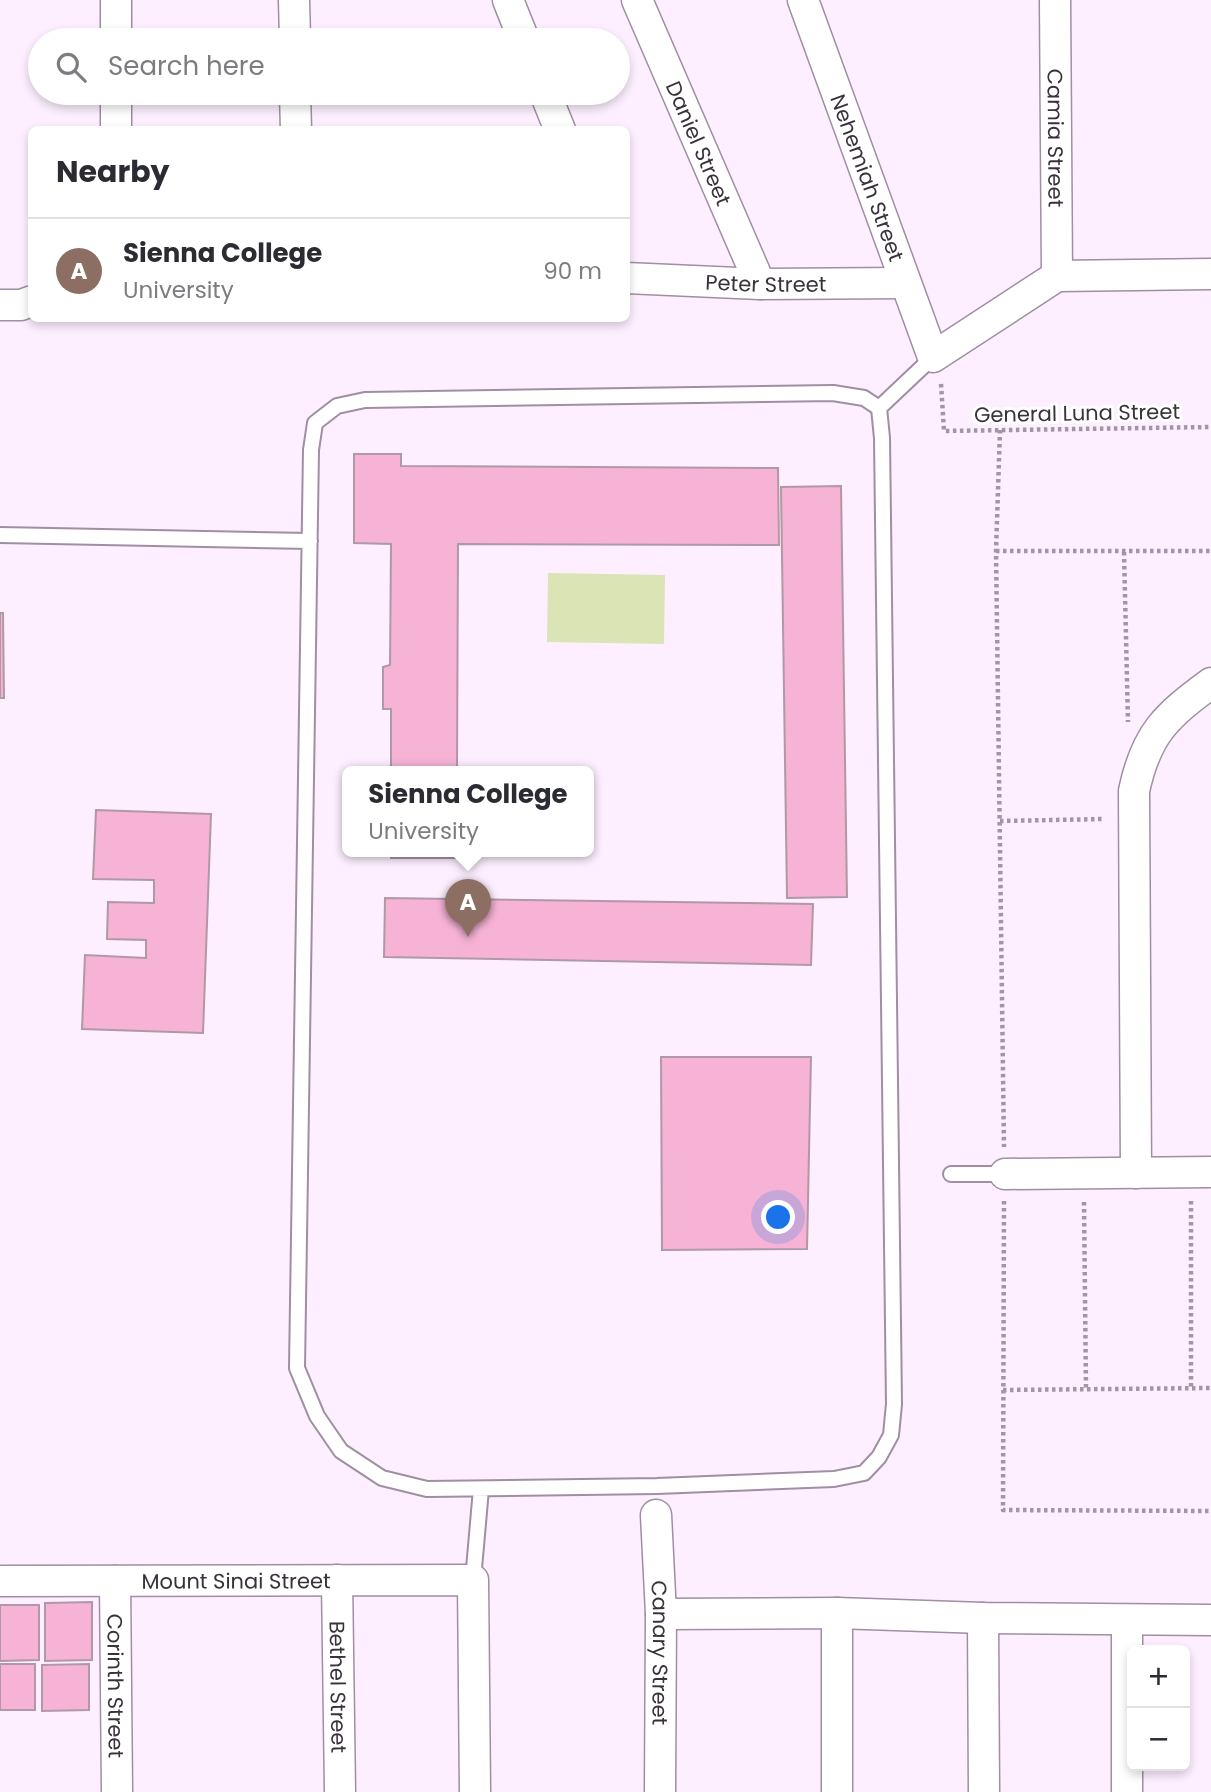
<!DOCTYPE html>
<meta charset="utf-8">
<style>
body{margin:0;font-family:Poppins,sans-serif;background:#f2f2f3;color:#2b2b33}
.controls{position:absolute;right:21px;bottom:21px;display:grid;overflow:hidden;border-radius:10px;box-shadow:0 4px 10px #0003}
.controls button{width:63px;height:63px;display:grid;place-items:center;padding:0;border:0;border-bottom:2px solid #e1e1e2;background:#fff;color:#2b2b33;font:35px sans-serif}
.you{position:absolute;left:779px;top:1218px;width:24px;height:24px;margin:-18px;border:5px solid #fff;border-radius:50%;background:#1a73e8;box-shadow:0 0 0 10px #1a73e833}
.badge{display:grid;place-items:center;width:46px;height:46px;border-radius:50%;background:#3278ad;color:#fff;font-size:23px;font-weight:700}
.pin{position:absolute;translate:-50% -58px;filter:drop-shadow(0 2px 4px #0008)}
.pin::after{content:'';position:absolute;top:37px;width:24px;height:21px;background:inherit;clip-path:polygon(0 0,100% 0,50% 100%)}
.popup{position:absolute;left:342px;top:766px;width:252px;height:91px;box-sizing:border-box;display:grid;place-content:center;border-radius:10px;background:#fff;filter:drop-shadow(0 2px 5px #0005);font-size:23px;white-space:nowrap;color:#7c7c81}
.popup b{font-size:26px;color:#2b2b33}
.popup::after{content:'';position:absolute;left:50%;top:100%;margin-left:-14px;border:14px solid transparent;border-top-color:#fff}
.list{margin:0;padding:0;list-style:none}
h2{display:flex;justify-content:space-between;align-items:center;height:91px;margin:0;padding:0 28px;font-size:30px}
h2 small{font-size:23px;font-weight:400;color:#7c7c81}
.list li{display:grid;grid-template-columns:46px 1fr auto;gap:21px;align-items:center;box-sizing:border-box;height:105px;padding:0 28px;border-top:2px solid #e1e1e2}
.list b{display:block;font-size:26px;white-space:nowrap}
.list p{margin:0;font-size:23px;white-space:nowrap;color:#7c7c81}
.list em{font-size:23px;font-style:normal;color:#7c7c81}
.icon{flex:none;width:38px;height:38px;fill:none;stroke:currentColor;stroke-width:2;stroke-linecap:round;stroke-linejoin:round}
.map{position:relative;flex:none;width:1211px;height:1792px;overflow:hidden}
.search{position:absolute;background:#fff;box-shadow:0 4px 10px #0003;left:28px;top:28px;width:602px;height:77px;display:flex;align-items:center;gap:18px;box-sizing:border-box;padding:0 24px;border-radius:38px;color:#7c7c81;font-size:26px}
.panel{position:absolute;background:#fff;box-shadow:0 4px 10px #0003;left:28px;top:126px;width:602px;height:196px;border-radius:10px}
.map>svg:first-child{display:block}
.garden{fill:#dbe4b5}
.building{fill:#f6b3d5;stroke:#b098a4;stroke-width:2}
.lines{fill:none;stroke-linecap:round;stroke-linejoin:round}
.service-casing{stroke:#9f8fa1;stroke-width:18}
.minor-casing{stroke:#9f8fa1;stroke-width:33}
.path{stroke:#a196a2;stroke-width:4.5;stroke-dasharray:3.5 3.5;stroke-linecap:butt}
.service{stroke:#fff;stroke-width:14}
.minor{stroke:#fff;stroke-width:30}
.labels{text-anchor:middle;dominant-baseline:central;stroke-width:6;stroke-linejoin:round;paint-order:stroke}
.street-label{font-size:21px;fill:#39323a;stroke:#fff}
</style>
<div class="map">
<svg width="1211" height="1792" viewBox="0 0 1211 1792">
<rect width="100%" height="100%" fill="#fdefff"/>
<path class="garden" d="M548,573L665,575L664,644L547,642Z"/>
<path class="building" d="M354,454H401V466L778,468L779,545L458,544L457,771H391V709H383V667L390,665L391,544L354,543Z
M841,486L847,897L787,898L781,487Z
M0,613H3L4,698H0Z
M96,810L211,814L203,1033L82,1029L85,955L146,958V940L107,939L108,902L154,903V880L93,879Z
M391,851H457V858H391Z
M385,898L813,904L811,965L384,957Z
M661,1057H811L807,1249L662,1250Z
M92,1602V1660L45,1661V1603Z
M0,1605H39V1660L0,1661Z
M0,1664H35V1710H0Z
M89,1664V1710L42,1711V1665Z"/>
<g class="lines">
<defs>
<path id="service" d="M833,393L864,398L879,408L882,438L894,1404L891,1435L879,1457L864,1473L834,1479L657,1486L427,1489L382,1478L341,1451L317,1416L297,1368L311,450L315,423L337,406L365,400Z
M879,408L933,357
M0,535L310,541
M951,1174H1005
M473,1580L481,1489"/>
<g id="minor">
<path d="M116,0V40"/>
<path d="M294,0L295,40"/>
<path d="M508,0L524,40"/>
<path id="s1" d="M637,0L760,284"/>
<path id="s2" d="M803,0L933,357L1057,276"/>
<path id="s3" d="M1055,0L1057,276"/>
<path d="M116,93V130"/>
<path d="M295,93L296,130"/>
<path d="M545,93L560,130"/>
<path d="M1057,276L1211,274"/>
<path id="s4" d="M626,278L760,284L905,283"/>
<path d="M0,305H21L32,301"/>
<path d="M1136,1173L1134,791C1146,734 1166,716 1211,683"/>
<path d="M1005,1174L1211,1172"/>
<path id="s5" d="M656,1515L661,1614L660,1792"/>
<path id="s6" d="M337,1580L340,1792"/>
<path id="s7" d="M0,1581L473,1580L475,1792"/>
<path id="s8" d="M115,1581L117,1792"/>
<path d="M661,1614L837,1613L983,1618L1211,1620"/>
<path d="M983,1618L984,1792"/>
<path d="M837,1792V1613"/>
<path d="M1127,1792V1620"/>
</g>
</defs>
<use href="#service" class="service-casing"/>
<use href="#minor" class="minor-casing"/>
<path class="path" d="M941,384L944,431L1211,427
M1000,430L996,551L1004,1147
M996,551H1211
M1124,552L1128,722
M1000,821L1104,819
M1004,1201L1003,1510L1211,1511
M1191,1201V1388
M1084,1202L1086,1389
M1003,1390L1211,1388"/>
<use href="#service" class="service"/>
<use href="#minor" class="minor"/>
</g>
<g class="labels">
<g class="street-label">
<text stroke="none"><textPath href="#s3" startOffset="138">Camia Street</textPath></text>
<text stroke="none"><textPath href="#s1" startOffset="156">Daniel Street</textPath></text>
<text stroke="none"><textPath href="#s2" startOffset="189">Nehemiah Street</textPath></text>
<text stroke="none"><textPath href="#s4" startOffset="140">Peter Street</textPath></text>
<text transform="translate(1077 413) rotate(-1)">General Luna Street</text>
<text stroke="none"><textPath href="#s7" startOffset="236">Mount Sinai Street</textPath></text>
<text stroke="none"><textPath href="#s5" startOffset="138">Canary Street</textPath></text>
<text stroke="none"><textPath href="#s8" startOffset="105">Corinth Street</textPath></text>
<text stroke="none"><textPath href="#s6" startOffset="107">Bethel Street</textPath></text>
</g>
</g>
</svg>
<div class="controls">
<button>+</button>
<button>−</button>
</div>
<div class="you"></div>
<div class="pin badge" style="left:468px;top:937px;background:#8d6e63">A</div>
<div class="popup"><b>Sienna College</b>University</div>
<div class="search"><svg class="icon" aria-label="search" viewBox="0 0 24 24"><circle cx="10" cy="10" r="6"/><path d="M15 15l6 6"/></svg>Search here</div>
<section class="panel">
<h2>Nearby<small></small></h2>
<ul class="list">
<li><span class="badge" style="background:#8d6e63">A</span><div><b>Sienna College</b><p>University</p></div><em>90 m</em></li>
</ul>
</section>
</div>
